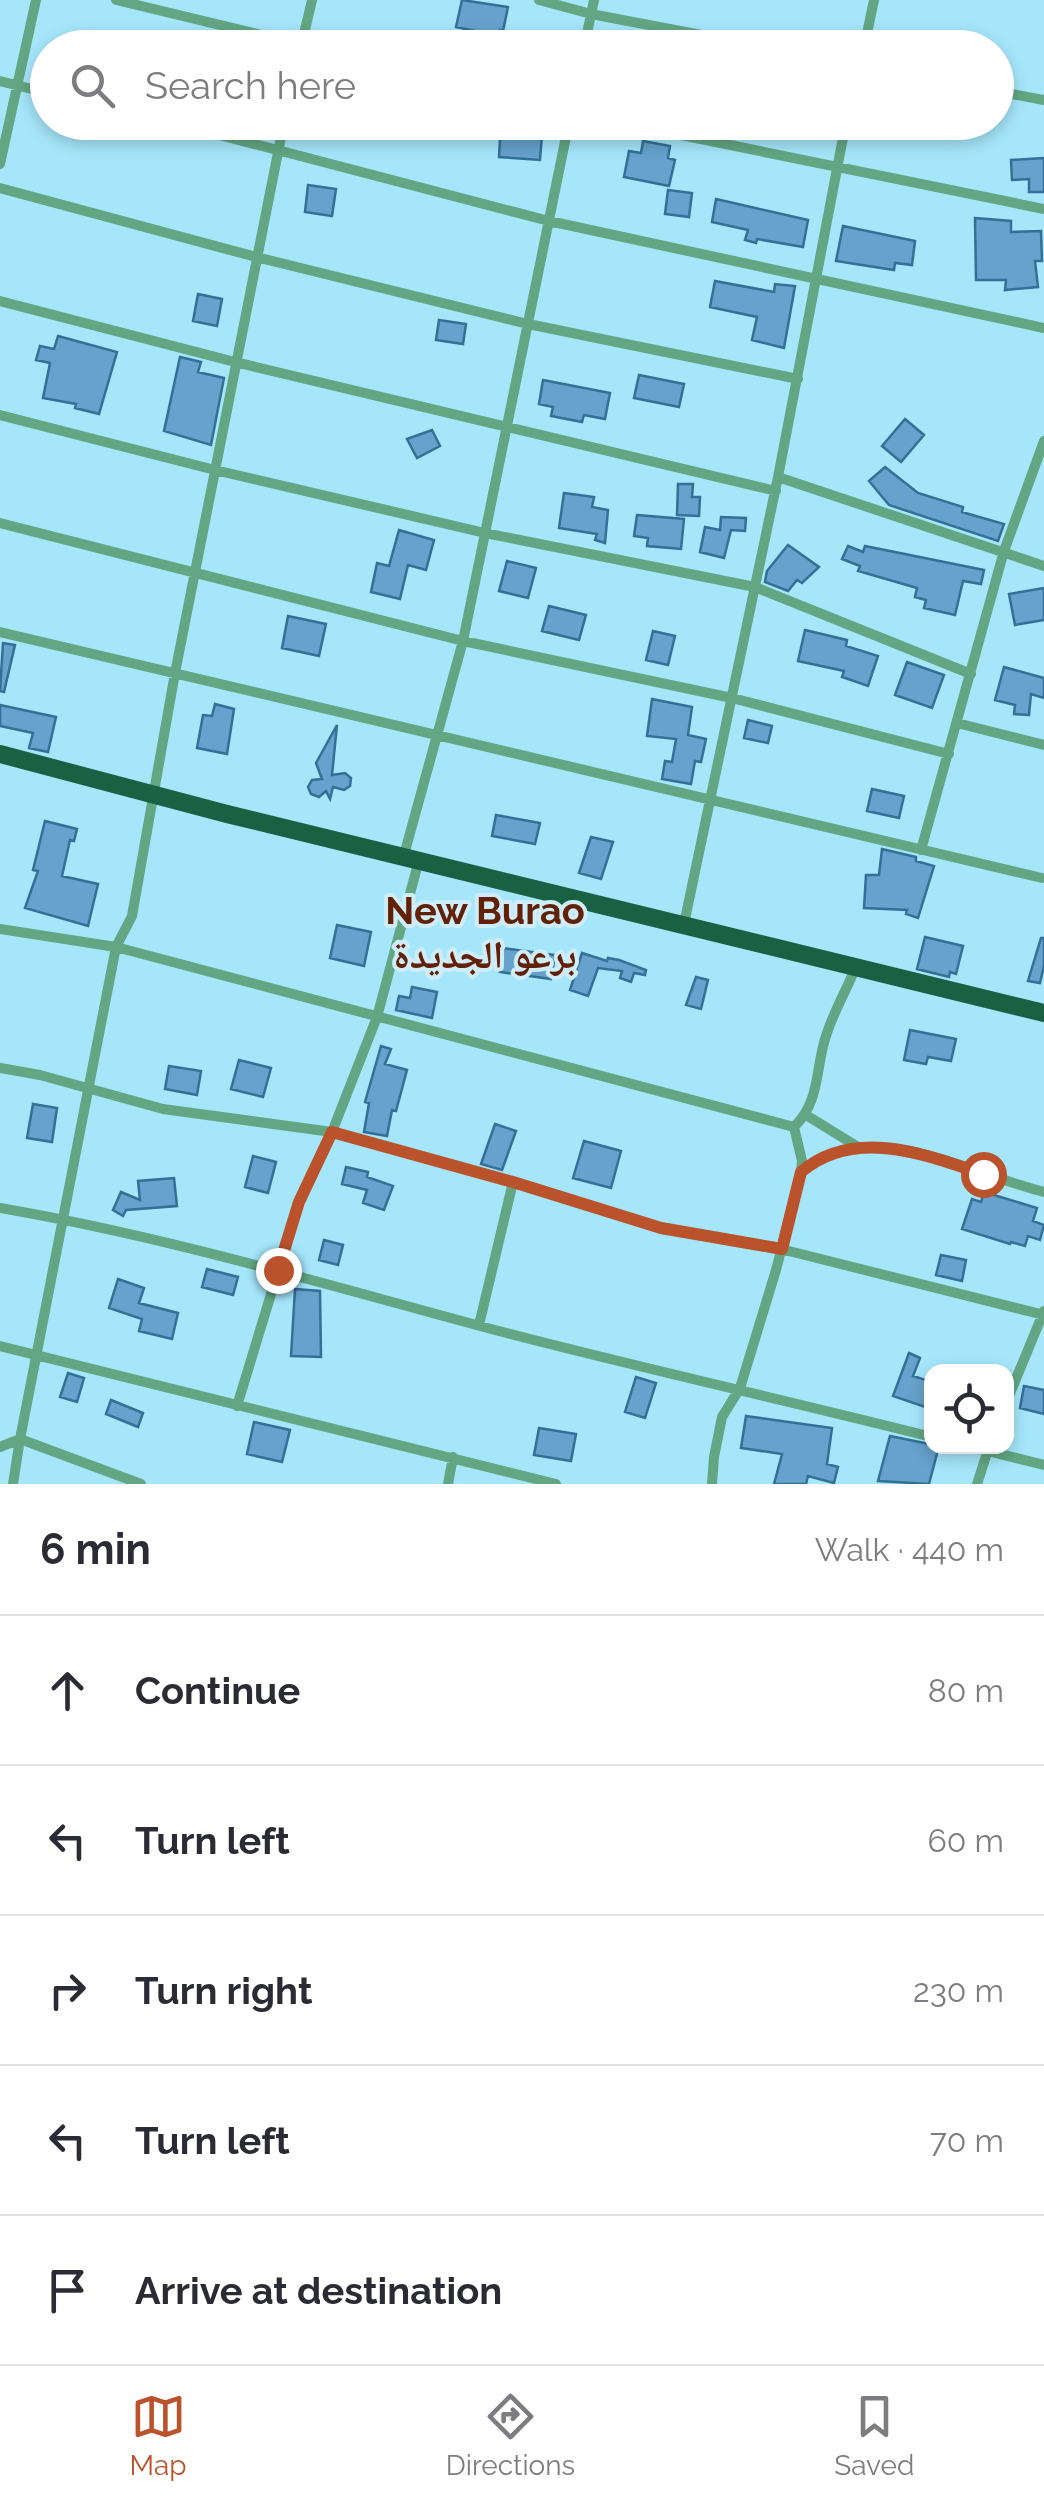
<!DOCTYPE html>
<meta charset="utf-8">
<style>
body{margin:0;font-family:Raleway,"Noto Naskh Arabic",sans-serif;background:#f2f2f3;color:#2b2b33}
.controls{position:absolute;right:30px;bottom:30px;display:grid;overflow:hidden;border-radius:20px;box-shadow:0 5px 15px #0003}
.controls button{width:90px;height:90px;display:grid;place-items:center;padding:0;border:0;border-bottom:2px solid #e1e1e2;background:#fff;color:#2b2b33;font:50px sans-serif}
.stop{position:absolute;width:30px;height:30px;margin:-22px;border:8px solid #ba522c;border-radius:50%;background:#fff}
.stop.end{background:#ba522c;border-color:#fff;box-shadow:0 2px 10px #0008}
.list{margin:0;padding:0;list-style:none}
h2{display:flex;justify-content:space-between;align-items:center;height:130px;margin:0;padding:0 40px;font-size:42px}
h2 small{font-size:32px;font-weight:400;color:#7c7c81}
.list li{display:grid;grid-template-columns:65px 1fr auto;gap:30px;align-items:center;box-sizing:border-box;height:150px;padding:0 40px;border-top:2px solid #e1e1e2}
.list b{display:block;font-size:38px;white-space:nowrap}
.list em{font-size:32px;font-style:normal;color:#7c7c81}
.icon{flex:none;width:55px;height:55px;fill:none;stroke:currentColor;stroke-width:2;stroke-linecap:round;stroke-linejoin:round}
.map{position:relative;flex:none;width:1044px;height:1484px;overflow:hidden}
.search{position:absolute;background:#fff;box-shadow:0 5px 15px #0003;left:30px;right:30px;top:30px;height:110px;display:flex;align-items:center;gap:25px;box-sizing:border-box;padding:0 35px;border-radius:55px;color:#7c7c81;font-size:38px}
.sheet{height:880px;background:#fff}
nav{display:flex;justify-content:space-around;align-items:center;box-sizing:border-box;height:140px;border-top:2px solid #e1e1e2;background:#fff;font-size:28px;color:#7c7c81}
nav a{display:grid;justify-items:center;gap:5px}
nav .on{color:#ba522c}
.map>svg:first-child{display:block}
.building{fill:#66a2cc;stroke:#337097;stroke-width:2.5}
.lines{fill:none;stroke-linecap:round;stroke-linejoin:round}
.minor{stroke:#63a683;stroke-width:10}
.trunk{stroke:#186142;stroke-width:18}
.route{stroke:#ba522c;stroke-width:12}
.labels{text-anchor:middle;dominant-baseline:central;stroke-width:8;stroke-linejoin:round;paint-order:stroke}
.district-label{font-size:38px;font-weight:bold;fill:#622107;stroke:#ceedf8}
</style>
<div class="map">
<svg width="1044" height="1484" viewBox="0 0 1044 1484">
<rect width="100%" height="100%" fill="#a5e6fb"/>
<path class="building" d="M462,0L508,7L503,31L500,30L499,36L456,27Z
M129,36L165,42L164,48H127Z
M501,122H543L540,160L499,157Z
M643,141L670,146L668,158L675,160L669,186L624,177L629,151L641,153Z
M1044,158V192H1029V179L1012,180L1011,160Z
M308,185L336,189L332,216L305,212Z
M668,190L692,193L689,217L665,214Z
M716,199L808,220L803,247L757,239L756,243L745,240L748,230L712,222Z
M975,218L1011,221V232L1041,231L1042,261H1035L1038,287L1005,290L1006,280H976Z
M843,226L915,241L912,265L895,263L894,270L836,261Z
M715,281L774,292L775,284L795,286L784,348L752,340L757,317L710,307Z
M198,294L222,299L217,326L193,321Z
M439,320L466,324L463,344L436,340Z
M58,336L117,352L99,414L75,408L76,404L43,398L50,363L36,360L40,346L54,349Z
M180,357L201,362L198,372L224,378L211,445L164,431Z
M639,375L684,384L679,407L634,398Z
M543,380L610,393L605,419L584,415L582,422L551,416L553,407L539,404Z
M905,419L924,435L901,462L882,446Z
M432,430L440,446L417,458L407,439Z
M885,467L918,493L963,507L962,512L1004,524L998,541L889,505L869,481Z
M678,484H693L692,497H700L699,516L677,515Z
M564,493L594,497L592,507L608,510L605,543L595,540L597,534L559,528Z
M637,515L684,519L681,549L647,546L648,538L634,536Z
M721,517L746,518L745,531L731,530L724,558L700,552L705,527L720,530Z
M399,530L434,540L426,570L408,565L400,599L371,592L377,563L389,566Z
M788,545L819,567L802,583L797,580L788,591L765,582L767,571Z
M848,546L863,552L865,546L984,570L981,584L963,581L955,615L924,608L926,600L915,597L917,588L858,571L860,566L842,559Z
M507,561L536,568L528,598L499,591Z
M1044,588V620L1015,625L1009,594Z
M549,606L586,615L579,640L542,631Z
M288,616L326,624L319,656L282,648Z
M805,630L847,640L846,646L878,656L868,686L842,677L844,671L798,661Z
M653,631L675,636L668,665L646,660Z
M3,643L15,645L4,692L0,691Z
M907,662L944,675L932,708L895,695Z
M1004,667L1044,678V698L1031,694L1029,715L1014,714L1015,705L995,700Z
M652,699L692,707L688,735L706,739L701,762L695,761L691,784L662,779L665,761L672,762L676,739L647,736Z
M215,704L234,709L227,754L197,748L203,715L212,716Z
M0,705L56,717L48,752L29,748L33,733L0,726Z
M748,720L772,726L768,743L744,738Z
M337,725L332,775L345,773L351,778L350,786L344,790L333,787L330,799L326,791L319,797L311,794L308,787L312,780L322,779L316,763Z
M872,789L904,796L899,818L867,811Z
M496,815L540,823L535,844L492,836Z
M45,821L77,829L74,841L70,840L62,876L98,884L88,926L25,908L38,871L33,870Z
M591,837L613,842L601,879L579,873Z
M882,849L916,857V861L934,866L918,918L906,914L907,910L864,908L866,875H879Z
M337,925L371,932L364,966L330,958Z
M925,937L963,946L956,974L950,972L949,977L917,969Z
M1041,938H1044V966L1040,983L1028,981Z
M503,948L555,955L551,979L500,972Z
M582,953L607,961L608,958L619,960L646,970L645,975L634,973L631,982L620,978L622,971L598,968L588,996L570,990Z
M696,977L708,980L701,1009L686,1005Z
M412,987L437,992L432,1018L396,1010L399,996L410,998Z
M910,1030L956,1039L951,1061L928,1057L926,1064L904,1060Z
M381,1046L391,1049L385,1064L407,1070L396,1111L392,1110L387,1136L364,1132L369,1103L365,1102Z
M239,1060L271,1068L263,1097L231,1089Z
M169,1066L201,1071L197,1095L165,1089Z
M33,1104L57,1108L52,1142L27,1138Z
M495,1124L516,1131L502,1170L481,1164Z
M584,1141L621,1151L611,1188L573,1178Z
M253,1156L276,1162L268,1193L245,1187Z
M346,1167L368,1172L367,1177L393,1186L384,1210L363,1203L367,1190L342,1184Z
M174,1178L177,1206L126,1210L123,1216L113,1210L121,1192L140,1200L138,1181Z
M984,1192L1037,1208L1033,1221L1044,1225L1040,1240L1028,1236L1025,1246L1011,1242L1010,1244L962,1229L972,1199L981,1202Z
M324,1240L343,1245L338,1265L319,1260Z
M941,1255L966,1260L962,1281L936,1275Z
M207,1269L238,1277L233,1295L202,1287Z
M118,1279L144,1288L139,1303L178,1313L172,1339L139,1331L142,1319L109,1308Z
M295,1289L320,1291L321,1357L291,1356Z
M909,1353L920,1358L913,1376L932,1382L925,1407L893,1396Z
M68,1373L84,1378L77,1402L60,1397Z
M636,1377L656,1383L645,1418L625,1412Z
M1024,1386L1044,1390V1414L1020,1408Z
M111,1400L143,1413L138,1427L106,1414Z
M746,1416L832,1428L827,1464L838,1467L834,1483L808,1476L806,1484H774L782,1454L741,1448Z
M254,1422L290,1430L282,1462L247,1454Z
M539,1428L576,1434L571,1461L534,1455Z
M890,1436L939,1446L929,1484L878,1481Z"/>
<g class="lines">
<path class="minor" d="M116,0L316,48
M539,0L591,14L770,48
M301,47L312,0
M584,48L594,0
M864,48L874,0
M0,81L48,93
M996,91L1044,100
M170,122L549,221L1044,328
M617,122L1044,209
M0,164L36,0
M0,188L256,257L528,324L798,379
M0,301L235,362L776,491
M0,415L215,470L485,533L755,587L971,674
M778,477L1044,566
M0,523L463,641L732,698L949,754
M0,632L1042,878
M957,723L1044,745
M921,850L1004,551L1044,441
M404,855L463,641L569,122
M684,924L778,477L846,122
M0,929L116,947L794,1127
M0,1068L40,1075L163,1109L332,1132L513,1182L661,1228L781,1249L1044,1315
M806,1115L858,1147
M801,1172C871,1114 969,1174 1044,1192
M0,1208C168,1237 331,1286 495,1330C640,1368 786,1400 932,1437
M479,1325L513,1182
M0,1346L556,1484
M1006,1403L1044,1311
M237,1406L299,1202L332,1132L377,1017L419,860
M968,1446L1044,1465
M0,1447L20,1439L116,947L132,916L175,673L284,122
M13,1484L20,1439L141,1484
M448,1484L453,1457
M712,1484L714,1457L722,1417L740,1388L776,1270L801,1172L802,1161L794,1127C821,1101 815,1068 826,1036C833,1013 846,991 855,969
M977,1484L989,1447"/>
<path class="trunk" d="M0,754L227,814L1044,1013"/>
</g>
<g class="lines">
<path class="route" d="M278,1270L299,1202L332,1132L513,1182L661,1228L782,1249L801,1172C854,1127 925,1154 983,1174"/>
</g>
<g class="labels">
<g class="district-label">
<text x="485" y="910">New Burao<tspan x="485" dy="44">برعو الجديدة</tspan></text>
</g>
</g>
</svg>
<div class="controls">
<button><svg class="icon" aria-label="locate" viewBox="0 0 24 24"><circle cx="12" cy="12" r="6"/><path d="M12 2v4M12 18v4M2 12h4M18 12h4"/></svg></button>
</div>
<div class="stop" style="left:983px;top:1174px"></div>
<div class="stop end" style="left:278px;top:1270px"></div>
<div class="search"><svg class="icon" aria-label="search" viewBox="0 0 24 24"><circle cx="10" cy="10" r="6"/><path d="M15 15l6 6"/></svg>Search here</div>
</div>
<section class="sheet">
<h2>6 min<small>Walk · 440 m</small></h2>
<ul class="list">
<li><svg class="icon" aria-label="ahead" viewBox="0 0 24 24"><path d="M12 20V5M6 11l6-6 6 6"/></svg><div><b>Continue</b></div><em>80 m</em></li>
<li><svg class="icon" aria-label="left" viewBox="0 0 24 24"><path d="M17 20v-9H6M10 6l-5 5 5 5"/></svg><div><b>Turn left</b></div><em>60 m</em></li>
<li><svg class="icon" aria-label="right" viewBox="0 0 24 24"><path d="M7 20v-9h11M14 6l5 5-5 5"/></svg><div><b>Turn right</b></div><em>230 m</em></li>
<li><svg class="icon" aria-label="left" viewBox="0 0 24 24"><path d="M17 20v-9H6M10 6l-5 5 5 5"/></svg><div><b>Turn left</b></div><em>70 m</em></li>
<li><svg class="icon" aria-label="arrive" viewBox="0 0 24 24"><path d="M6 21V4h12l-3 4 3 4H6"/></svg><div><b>Arrive at destination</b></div></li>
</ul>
</section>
<nav>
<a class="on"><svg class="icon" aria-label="map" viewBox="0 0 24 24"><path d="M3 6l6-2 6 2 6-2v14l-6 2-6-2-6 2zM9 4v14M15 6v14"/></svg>Map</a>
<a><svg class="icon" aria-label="directions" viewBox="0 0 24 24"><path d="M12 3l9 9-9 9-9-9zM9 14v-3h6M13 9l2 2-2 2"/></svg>Directions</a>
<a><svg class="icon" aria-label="saved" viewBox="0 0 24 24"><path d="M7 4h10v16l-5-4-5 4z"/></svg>Saved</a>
</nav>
